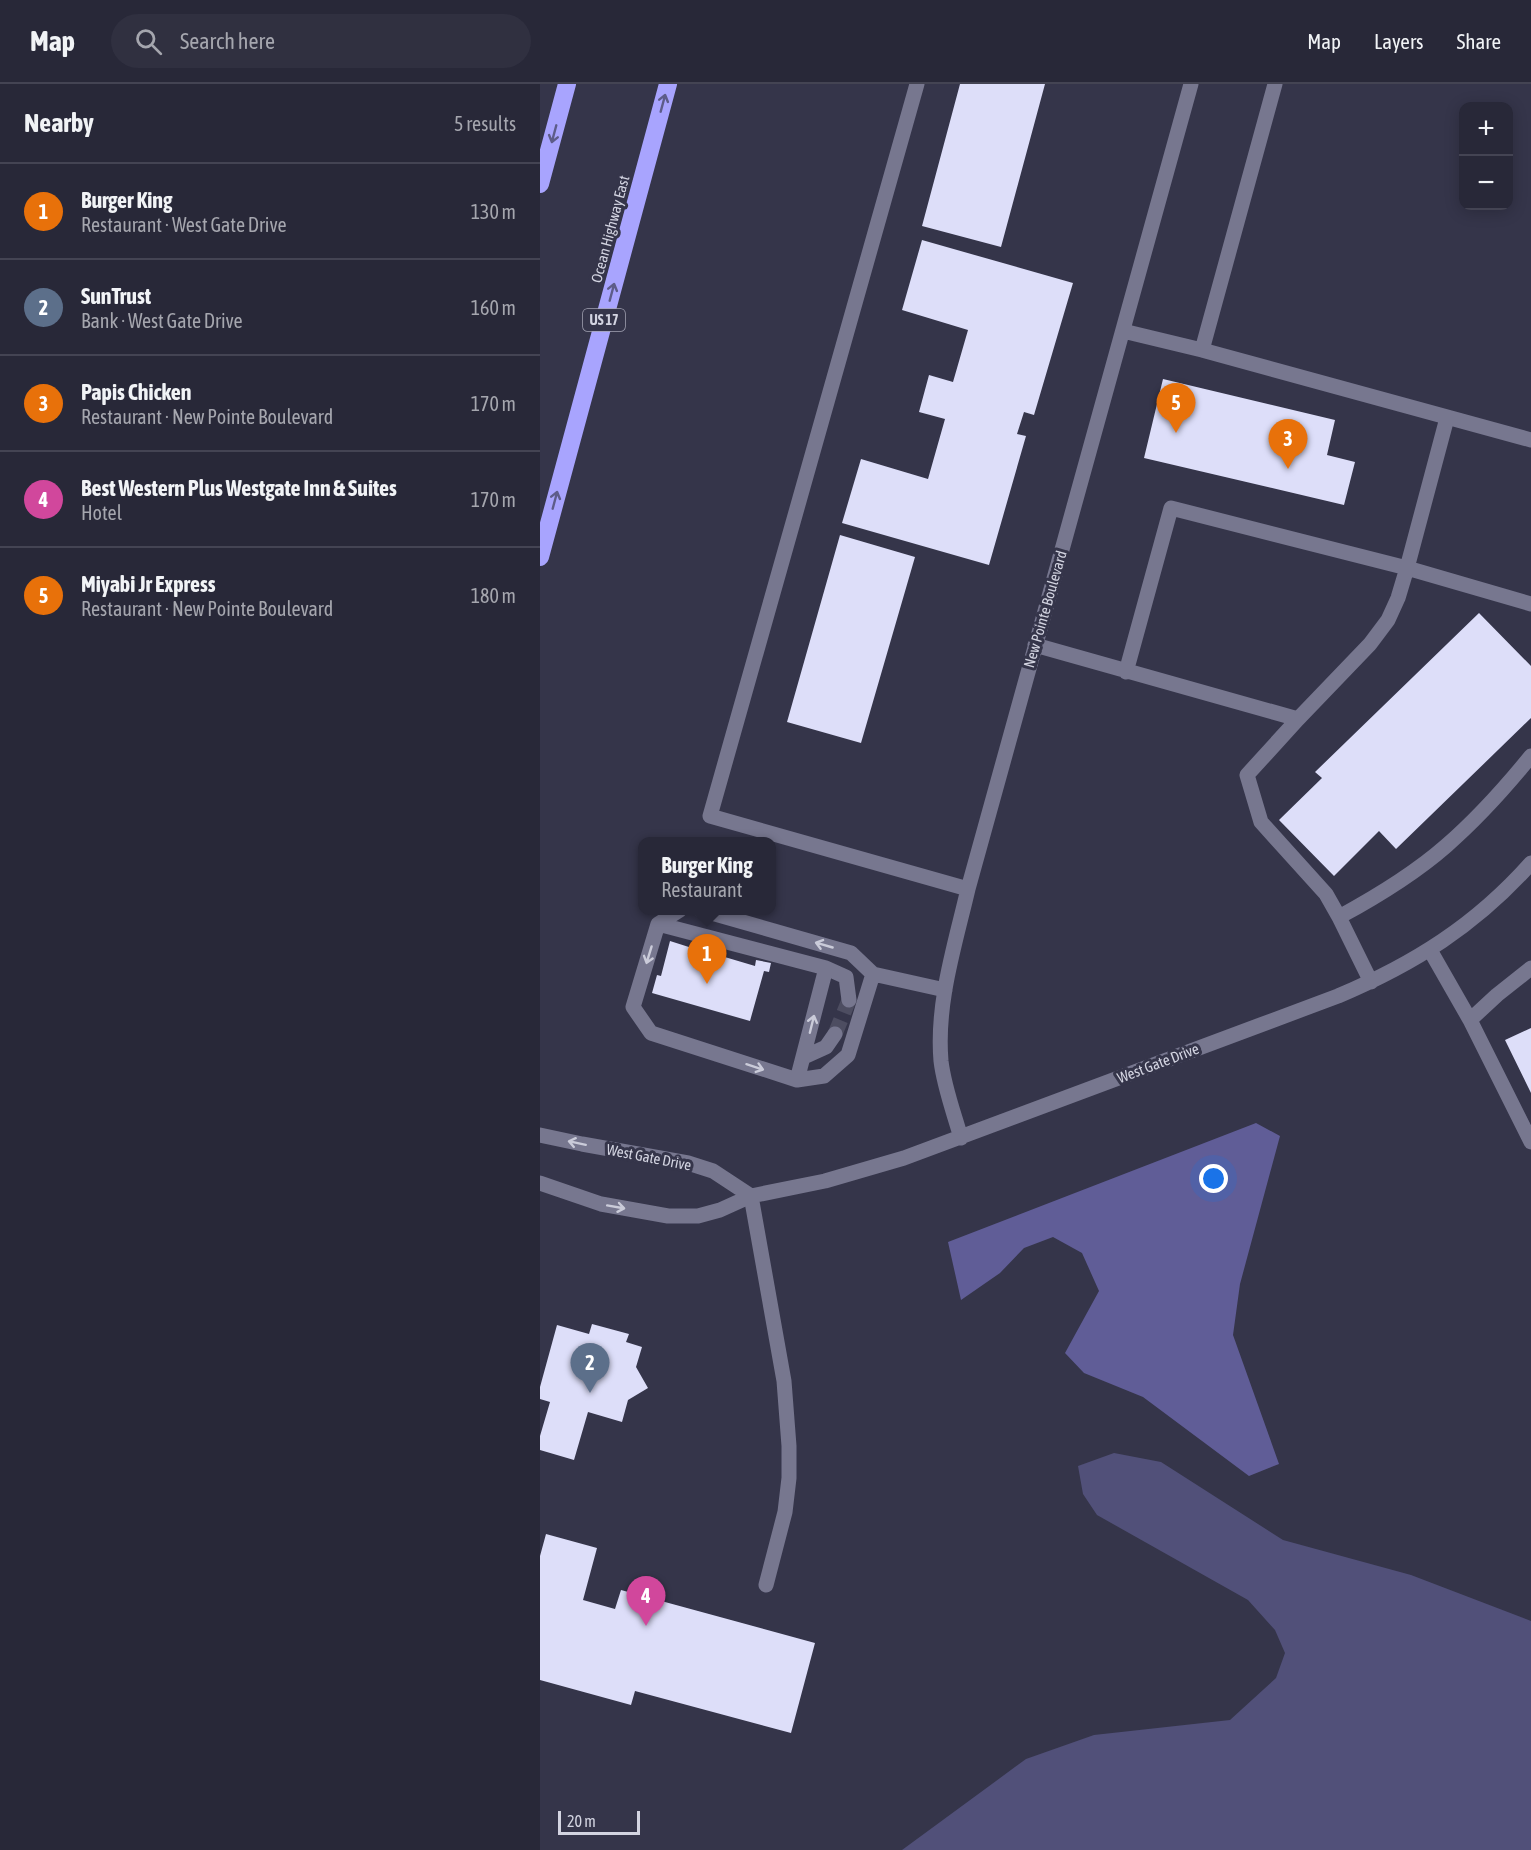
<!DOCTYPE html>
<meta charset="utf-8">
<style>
body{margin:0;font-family:"Asap Condensed",sans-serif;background:#303040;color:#f1f3f6}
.controls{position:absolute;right:18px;top:18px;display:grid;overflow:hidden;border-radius:12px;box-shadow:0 3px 15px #0003}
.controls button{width:54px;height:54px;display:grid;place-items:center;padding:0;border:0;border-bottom:2px solid #444453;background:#282838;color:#f1f3f6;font:30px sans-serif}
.scale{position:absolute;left:18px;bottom:15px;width:82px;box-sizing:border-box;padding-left:6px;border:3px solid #d3d4e1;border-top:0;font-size:16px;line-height:21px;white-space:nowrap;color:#d3d4e1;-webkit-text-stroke:4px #35354a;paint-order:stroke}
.you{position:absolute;left:674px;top:1095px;width:21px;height:21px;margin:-15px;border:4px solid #fff;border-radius:50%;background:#1a73e8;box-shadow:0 0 0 9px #1a73e833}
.badge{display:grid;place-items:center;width:39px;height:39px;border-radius:50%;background:#8abfa5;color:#fff;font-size:20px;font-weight:700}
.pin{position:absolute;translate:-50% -50px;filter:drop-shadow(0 2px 3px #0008)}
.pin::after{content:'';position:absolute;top:32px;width:21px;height:18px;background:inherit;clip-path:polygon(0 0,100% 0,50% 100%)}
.popup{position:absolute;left:98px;top:753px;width:138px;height:78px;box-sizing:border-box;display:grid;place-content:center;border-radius:12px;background:#282838;filter:drop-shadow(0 2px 4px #0005);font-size:20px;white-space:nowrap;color:#a5a6ae}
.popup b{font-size:22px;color:#f1f3f6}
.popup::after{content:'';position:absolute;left:50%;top:100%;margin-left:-12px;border:12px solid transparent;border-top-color:#282838}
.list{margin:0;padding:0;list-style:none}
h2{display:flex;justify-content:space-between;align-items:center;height:78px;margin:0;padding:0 24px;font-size:26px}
h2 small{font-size:20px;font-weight:400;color:#a5a6ae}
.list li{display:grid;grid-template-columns:39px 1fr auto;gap:18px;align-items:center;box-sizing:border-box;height:96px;padding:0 24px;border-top:2px solid #444453}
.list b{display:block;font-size:22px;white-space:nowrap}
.list p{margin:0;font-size:20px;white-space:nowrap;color:#a5a6ae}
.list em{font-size:20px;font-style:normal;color:#a5a6ae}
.icon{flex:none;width:33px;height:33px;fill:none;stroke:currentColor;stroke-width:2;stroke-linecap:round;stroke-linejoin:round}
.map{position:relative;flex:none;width:991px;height:1766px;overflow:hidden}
header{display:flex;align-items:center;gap:36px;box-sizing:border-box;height:84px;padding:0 30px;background:#282838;border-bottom:2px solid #444453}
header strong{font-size:28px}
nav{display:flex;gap:33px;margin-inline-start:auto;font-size:21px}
.search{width:420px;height:54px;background:#303040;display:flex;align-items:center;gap:15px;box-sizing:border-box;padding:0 21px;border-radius:33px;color:#a5a6ae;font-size:22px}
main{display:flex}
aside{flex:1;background:#282838}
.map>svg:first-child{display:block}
.green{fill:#515079}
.water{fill:#605d97}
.building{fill:#dddef9}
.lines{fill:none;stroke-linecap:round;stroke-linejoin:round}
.minor-tunnel{stroke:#4d4d61;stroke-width:15;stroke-dasharray:15 8;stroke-linecap:butt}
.minor{stroke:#77778f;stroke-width:15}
.highway{stroke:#a8a4fe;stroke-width:18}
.oneway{stroke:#5d5c89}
.oneway2{stroke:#cacbd9}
.labels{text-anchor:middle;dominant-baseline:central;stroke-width:6;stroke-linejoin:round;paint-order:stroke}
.shield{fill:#35354a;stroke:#a4a4b4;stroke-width:1.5}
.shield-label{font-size:14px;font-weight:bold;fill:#d3d4e1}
.street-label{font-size:15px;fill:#d3d4e1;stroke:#35354a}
</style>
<header>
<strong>Map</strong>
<div class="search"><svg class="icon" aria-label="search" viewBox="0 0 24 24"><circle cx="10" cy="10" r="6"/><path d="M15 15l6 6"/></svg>Search here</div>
<nav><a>Map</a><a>Layers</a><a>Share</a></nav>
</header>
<main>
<aside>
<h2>Nearby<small>5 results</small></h2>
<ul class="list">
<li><span class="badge" style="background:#e8710a">1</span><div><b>Burger King</b><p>Restaurant · West Gate Drive</p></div><em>130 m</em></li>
<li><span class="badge" style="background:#5c6f8a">2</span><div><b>SunTrust</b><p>Bank · West Gate Drive</p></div><em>160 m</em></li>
<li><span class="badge" style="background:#e8710a">3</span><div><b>Papis Chicken</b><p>Restaurant · New Pointe Boulevard</p></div><em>170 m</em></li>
<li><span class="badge" style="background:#d1479c">4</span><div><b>Best Western Plus Westgate Inn &amp; Suites</b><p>Hotel</p></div><em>170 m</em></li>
<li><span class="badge" style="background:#e8710a">5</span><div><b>Miyabi Jr Express</b><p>Restaurant · New Pointe Boulevard</p></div><em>180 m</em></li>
</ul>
</aside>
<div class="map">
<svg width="991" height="1766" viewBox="0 0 991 1766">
<rect width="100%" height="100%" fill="#35354a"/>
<path class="green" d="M574,1369L621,1378L743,1456L871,1491L991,1537V1766H362L486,1675L554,1651L690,1636L736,1594L745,1569L735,1546L708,1516L557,1431L543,1410L538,1382Z"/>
<path class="water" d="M716,1039L740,1052L700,1200L693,1251L739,1380L709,1392L603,1313L544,1289L525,1269L559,1207L542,1169L513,1153L484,1164L460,1189L421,1216L408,1158Z"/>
<path class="building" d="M420,0H505L461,163L382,142Z
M382,156L533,199L494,331L484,328L477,350L486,352L449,481L302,439L321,375L388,395L405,335L379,328L389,291L413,298L428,246L362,226Z
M623,295L795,336L787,371L815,378L804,421L604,374Z
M300,451L375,473L321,659L247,638Z
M939,529L991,582V634L856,765L839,747L794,792L739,736L782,694L775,688Z
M130,857L152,864L154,859L179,867L178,871L215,882L216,876L231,879L229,888L224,887L210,937L112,909L117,891L121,892Z
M991,944V1009L965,956Z
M52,1240L89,1250L86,1258L102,1263L96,1283L108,1304L88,1316L82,1338L48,1328L34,1376L0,1366V1352L10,1318L0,1315V1303L17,1241L49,1250Z
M6,1450L57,1464L43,1516L75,1525L81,1506L275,1559L251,1649L95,1607L91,1621L0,1596V1472Z"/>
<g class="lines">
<path class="minor-tunnel" d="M295,950L309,916"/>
<path class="minor" d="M377,0L170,732L428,805
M583,247L662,266L991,356
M662,266L735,0
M495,561L758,635L707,691L721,738L786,810L799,833L831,898
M586,588L631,424L867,484L907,334
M758,635L830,560L848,536L858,514L867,484L991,520
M140,826L118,840L93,923L111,949L257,996L284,992L308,971L333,890
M161,826L311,869L333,890L405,906
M799,833C836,813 874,790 906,762C937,735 965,704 991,672
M118,840L286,884L257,996
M890,866L930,936L991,1058
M286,884L306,893L309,916
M930,936L957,911L991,884
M264,973L286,963L295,950
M0,1051L42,1060L148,1079L173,1087L211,1112
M421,1054C414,1029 404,1003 401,977C396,919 415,861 428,805L651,0
M0,1099L61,1120L128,1132H158L180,1126L211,1112L285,1097L364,1074L798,912C874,880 936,841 991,779
M211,1112L244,1297L249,1362V1394L245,1428L226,1501"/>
<path class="highway" d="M0,100L27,0
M0,473L128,0"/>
</g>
<defs><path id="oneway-shaft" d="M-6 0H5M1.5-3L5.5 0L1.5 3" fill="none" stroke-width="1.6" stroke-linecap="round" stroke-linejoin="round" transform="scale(1.5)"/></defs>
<g class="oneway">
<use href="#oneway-shaft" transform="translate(123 19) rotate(-75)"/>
<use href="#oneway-shaft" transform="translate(14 50) rotate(105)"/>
<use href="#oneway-shaft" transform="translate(72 208) rotate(-75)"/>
<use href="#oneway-shaft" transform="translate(15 416) rotate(-75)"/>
</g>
<g class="oneway2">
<use href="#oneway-shaft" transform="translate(284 861) rotate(-164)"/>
<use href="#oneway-shaft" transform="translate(109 871) rotate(107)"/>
<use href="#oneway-shaft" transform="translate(272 940) rotate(-76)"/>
<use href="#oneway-shaft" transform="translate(215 983) rotate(18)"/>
<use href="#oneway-shaft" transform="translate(37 1059) rotate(-168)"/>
<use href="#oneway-shaft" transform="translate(76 1123) rotate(10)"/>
</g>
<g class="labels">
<rect class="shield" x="43" y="225" width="42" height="22" rx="4.5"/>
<g class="shield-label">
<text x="64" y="236">US 17</text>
</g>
<g class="street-label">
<text transform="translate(70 145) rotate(-75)">Ocean Highway East</text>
<text transform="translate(505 525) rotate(-74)">New Pointe Boulevard</text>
<text transform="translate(618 979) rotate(-21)">West Gate Drive</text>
<text transform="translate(109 1073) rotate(11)">West Gate Drive</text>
</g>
</g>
</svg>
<div class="controls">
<button>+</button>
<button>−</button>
</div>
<div class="scale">20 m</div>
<div class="you"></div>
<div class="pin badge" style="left:167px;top:900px;background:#e8710a">1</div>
<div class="popup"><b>Burger King</b>Restaurant</div>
<div class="pin badge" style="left:50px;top:1309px;background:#5c6f8a">2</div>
<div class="pin badge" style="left:748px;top:385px;background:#e8710a">3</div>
<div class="pin badge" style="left:106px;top:1542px;background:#d1479c">4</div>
<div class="pin badge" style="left:636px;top:349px;background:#e8710a">5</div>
</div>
</main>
